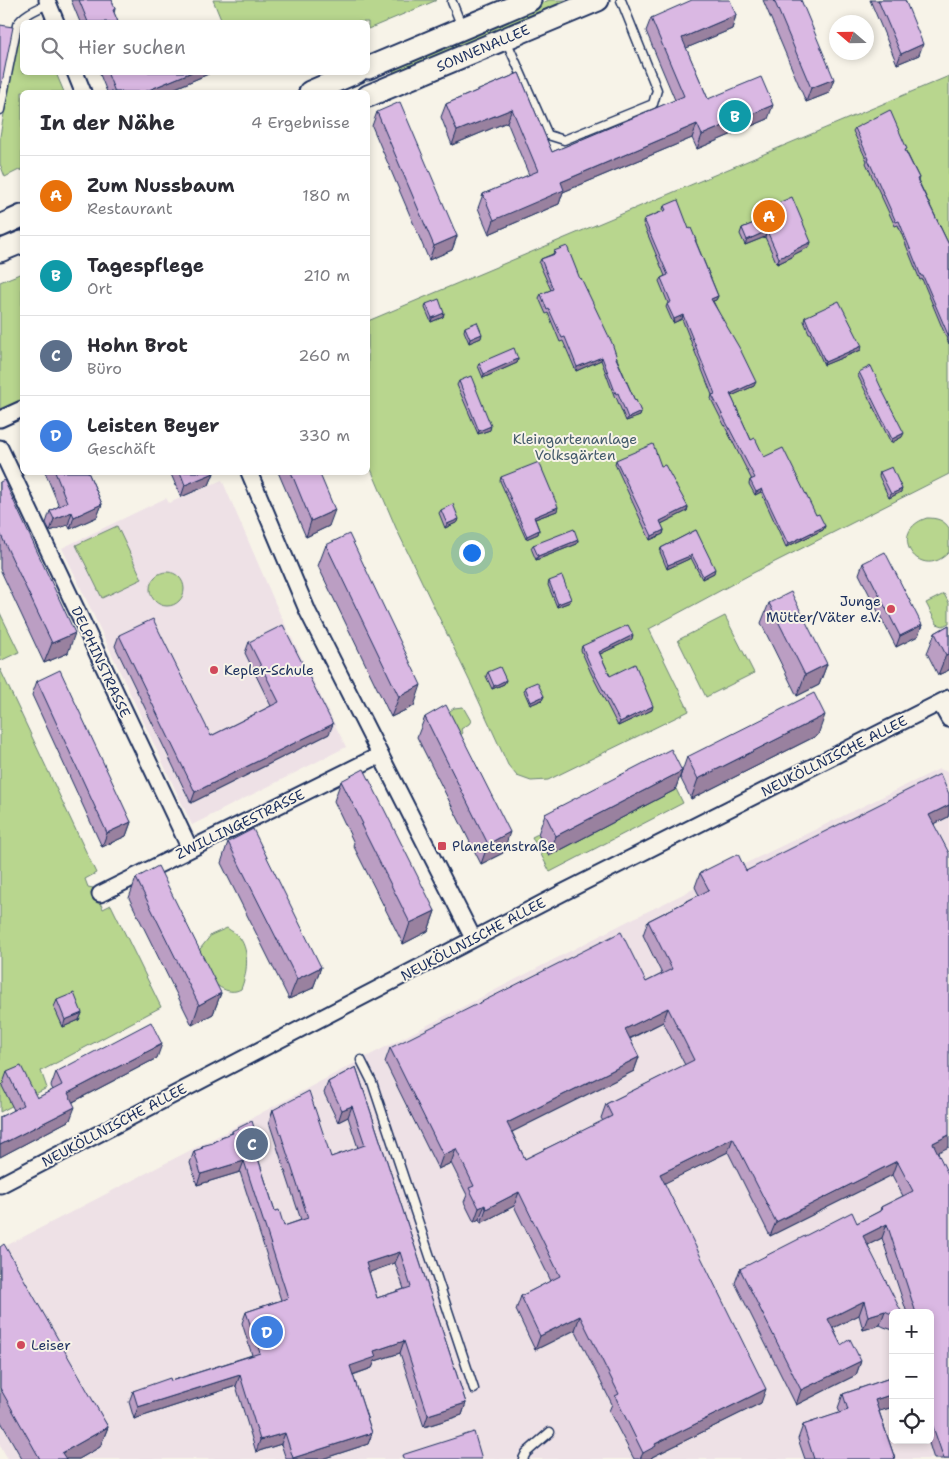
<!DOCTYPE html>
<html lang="de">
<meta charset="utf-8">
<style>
body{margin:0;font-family:"Shantell Sans",sans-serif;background:#f7f7f7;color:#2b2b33}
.controls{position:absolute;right:15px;bottom:15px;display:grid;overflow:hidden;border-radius:8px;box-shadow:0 2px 8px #0003}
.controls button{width:45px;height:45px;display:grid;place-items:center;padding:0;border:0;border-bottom:1px solid #e1e1e2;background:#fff;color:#2b2b33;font:25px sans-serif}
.compass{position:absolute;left:829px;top:15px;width:45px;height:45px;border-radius:50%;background:#fff;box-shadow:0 2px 8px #0003;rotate:290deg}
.you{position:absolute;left:471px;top:552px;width:18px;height:18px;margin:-12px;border:4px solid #fff;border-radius:50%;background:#1a73e8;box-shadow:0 0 0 8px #1a73e833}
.badge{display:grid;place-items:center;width:32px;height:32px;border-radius:50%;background:#1a73e8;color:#fff;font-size:16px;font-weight:700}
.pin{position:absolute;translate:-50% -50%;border:2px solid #fff;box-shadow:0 1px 5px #0006}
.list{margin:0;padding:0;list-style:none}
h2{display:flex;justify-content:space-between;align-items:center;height:65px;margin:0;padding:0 20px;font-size:21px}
h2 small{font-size:16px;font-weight:400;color:#7c7c81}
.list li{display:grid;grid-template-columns:32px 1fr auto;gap:15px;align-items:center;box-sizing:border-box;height:80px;padding:0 20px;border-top:1px solid #e1e1e2}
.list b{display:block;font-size:19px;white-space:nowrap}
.list p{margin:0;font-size:16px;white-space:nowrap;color:#7c7c81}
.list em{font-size:16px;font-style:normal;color:#7c7c81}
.icon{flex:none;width:28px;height:28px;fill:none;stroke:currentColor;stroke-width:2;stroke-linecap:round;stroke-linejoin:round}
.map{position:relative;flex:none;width:949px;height:1459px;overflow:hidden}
.search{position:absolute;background:#fff;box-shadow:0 2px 8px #0003;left:20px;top:20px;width:350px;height:55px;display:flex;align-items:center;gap:12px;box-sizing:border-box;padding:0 18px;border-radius:8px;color:#7c7c81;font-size:19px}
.panel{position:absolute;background:#fff;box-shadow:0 2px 8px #0003;left:20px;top:90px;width:350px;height:385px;border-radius:8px}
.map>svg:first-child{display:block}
.built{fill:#eee1e6;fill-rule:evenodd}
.green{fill:#b8d68e;stroke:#6a8276}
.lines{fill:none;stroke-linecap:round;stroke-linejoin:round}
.lane-casing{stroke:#1b2f5e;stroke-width:11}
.street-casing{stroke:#1b2f5e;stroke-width:19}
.secondary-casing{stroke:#1b2f5e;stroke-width:25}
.lane{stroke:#f7f3e8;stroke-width:8}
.street{stroke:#f7f3e8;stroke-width:15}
.secondary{stroke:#f7f3e8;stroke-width:21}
.wall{fill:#bb9ec3;stroke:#1b2f5e;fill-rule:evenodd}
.shaded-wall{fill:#99819f;stroke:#1b2f5e}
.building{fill:#dab8e3;stroke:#1b2f5e;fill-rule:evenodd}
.poi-dot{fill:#d1495b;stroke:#f7f3e8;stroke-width:2}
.labels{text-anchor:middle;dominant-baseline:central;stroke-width:4;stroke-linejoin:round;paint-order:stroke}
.street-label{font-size:14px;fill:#1b2f5e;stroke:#f7f3e8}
.park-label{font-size:14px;fill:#42596a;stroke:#f7f3e8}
.poi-label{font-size:14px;fill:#1b2f5e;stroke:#f7f3e8;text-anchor:start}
</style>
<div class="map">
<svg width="949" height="1459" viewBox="0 0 949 1459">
<rect width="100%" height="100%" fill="#f7f3e8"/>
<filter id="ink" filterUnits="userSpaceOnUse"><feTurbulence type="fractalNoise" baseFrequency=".02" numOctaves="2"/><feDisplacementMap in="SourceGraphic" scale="10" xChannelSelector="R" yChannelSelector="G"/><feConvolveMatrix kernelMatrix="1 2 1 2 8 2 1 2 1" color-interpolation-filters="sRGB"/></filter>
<g filter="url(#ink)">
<path class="built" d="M222,480L279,612L346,747L192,825L62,548L166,498L169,503Z
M939,769L949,772V1459H8L0,1445V1249L214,1138L370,1055L628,921ZM893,1313H930V1440H893Z"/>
<path class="green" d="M213,0H437L368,29V22H222Z
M549,0H579L396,77L391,66Z
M22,29V72L56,73L64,92H22V171L21,169L5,177L0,164V136L18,36L19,32Z
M949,76V474L753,573L649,629L689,711L548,780L531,781L517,776L508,765L472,686L396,528L368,462V321Z
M22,273V400L0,410V282Z
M927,518C937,518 944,520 949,528V552C919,584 885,531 927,518Z
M117,526L142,579L102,598L76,545Z
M150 589a17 17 0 1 1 34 0a17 17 0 1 1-34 0Z
M944,594L949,603V623L943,626L937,624L926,603Z
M0,613L19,652L0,661Z
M725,616L754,673L706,697L678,640Z
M0,669L96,873L85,879L88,887L93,888L103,909L111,905L161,1007L41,1071L47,1088L0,1112Z
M463,707L471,721L469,724L461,729L463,733L459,736L446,714L454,708Z
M676,789L683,803L550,872L532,837L538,834L549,855Z
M227,928C231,931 237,934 240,938C250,952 247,974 241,989C228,997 211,983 205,971C202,965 200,959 197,953L211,935Z"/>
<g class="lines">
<defs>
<path id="lane" d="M452,2L462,27
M506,40L548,135L564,140L653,104L657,90L621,0
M0,110L17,25C24,14 37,9 48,4
M361,1060L372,1082L474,1389
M523,1459L526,1453L550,1432"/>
<path id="street" d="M47,0L56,22
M75,72L83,92
M0,419L22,409
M0,448L190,849
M249,472L308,612L473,938
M940,703L949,719
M100,894L380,755
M0,1185L564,892L949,698"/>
<path id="secondary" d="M368,68L530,0
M310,92L357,72
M368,96L598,0
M0,226L22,216
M0,251L22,242"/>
</defs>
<use href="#lane" class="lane-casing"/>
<use href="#street" class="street-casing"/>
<use href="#secondary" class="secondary-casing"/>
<use href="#lane" class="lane"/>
<use href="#street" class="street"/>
<use href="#secondary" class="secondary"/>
</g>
<path class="wall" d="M71,0H112L115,9L114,13L118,22H80Z
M763,0H801L829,93L806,102Z
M870,0H905L919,55L897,64Z
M736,15L732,29L686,48L708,99L768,119L697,149L692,138L563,192L559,204L489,234L478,208L483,194L529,175L507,122L452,145L441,117L446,104L519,73L552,152L675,100L646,31L651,18Z
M99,72H213L166,92H107Z
M377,112L457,236L452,250L429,260L372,126Z
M855,128L906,151L919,178L918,180L949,245V344L922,279L920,280L898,225L895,226L866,163L867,161L853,131Z
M664,206L689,229L696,240V242L718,296L716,300L713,301L754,386L731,396L751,440L764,457L816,515L825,526L823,530L786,547L761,492L755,495L749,484L750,480H752L711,399L712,395L682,319L673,323L666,307L668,303L659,281L661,278L665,276L643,223L644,219L664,211L663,209Z
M762,210L811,242L809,247L793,255L792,257L777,264L765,237L745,245L740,234L742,228L762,220L760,216Z
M554,251L580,279L617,358V359L635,401L641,412L640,416L626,421L616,397L615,398L601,360L576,371L563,341L560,342L548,313L546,314L539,298L541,294L551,290L539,263L541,259L553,254Z
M426,304L444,313L443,317L431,322L425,308Z
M805,317L861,350L824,365L810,333H809L804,321Z
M465,327L481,338L469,343L464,331Z
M518,359L517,363L483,378L478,366L479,363Z
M859,372L902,437L891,443L858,376Z
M459,381L490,430L478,434L457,385Z
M616,460L661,466L688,507L687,511L661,524L664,530L663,534L650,540L615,464Z
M45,472H88L102,504L97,517L70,529L68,525L50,531L46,523L50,511L59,506Z
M170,472H213L214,473L209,485L181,497Z
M278,472H319L329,526L306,537Z
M880,472L901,492L889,498L879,476Z
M501,477L557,511L535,519L539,530L538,534L526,539L500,481Z
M0,482L68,653L44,663L0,569Z
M441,510L458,522L445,528L439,513Z
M696,530L714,573L702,579L691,558L667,569L660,552L661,548Z
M578,540L577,544L536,560L531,548L533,545Z
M326,545L414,706L391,717L318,566Z
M863,563L922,625L918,636L896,647L859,574Z
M549,581L570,602L557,607L548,585Z
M769,603L827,664L819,685L797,696L761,623Z
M949,625V670L938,675L927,653L935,633Z
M119,635L211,736L271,706L245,653L249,642L329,734L191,803L115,646Z
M632,639L600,654L610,676L652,710L618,726L591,673L581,650L582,646Z
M488,672L506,680L504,684L492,689L486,676Z
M37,681L131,822L126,836L102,847L32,695Z
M525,687L544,696L542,700L530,705L524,691Z
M425,717L503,853L481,864L417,737Z
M818,735L691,799L680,777L687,757Z
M682,771L675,790L549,856L538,834L545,814Z
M341,781L435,911L428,931L403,944L353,845L354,843L334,801Z
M949,794V813L948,817L934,824L938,1152L949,1459H934L928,1440H930V1313H907L882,1238L868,1245L893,1313V1330L884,1327L880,1325L863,1330L859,1315L833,1328L841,1345L861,1361L856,1375L796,1405L735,1283L740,1269L857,1223L880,1211L881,1207L903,1196L892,1175L770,1236L728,1152L664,1183L761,1403L652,1457L651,1459H634L609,1411L612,1404L575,1330L535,1350L516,1310L521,1296L551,1281L514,1206L481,1223L479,1219L474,1222L464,1202L467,1195L451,1163L438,1169L385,1062L390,1048L646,982L662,974L643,935L648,921L699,895L695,887L700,873L746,871ZM663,1022L685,1065L606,1104L601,1118L603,1121L525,1159L512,1132L634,1071L639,1057L630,1039Z
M228,842L321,967L313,988L289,999L221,863Z
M136,878L221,993L213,1014L192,1025L129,898Z
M57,1000L82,1013L79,1020L63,1027L54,1007Z
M157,1058L73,1102L70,1120L0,1157V1117L14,1110L2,1086L7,1072L37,1098L53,1090L51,1086L56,1072Z
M356,1067L466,1403L462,1415L424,1427L400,1353L375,1361L372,1368L353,1375L372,1433L368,1444L322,1459H286L281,1444L256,1452L236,1386L134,1419L129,1402L133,1391L171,1381L252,1355L242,1323L246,1312L281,1300L240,1172L197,1185L190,1163L194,1151L201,1149L202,1146L212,1144L213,1142L221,1139V1137L232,1133V1131L256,1152L275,1211L284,1226L301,1220L269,1122L273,1110L331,1157L358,1148L348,1117L338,1122L324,1093L328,1082ZM395,1263L404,1289L377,1298L369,1272Z
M0,1247L108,1427L100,1447L79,1459H22L0,1420Z
M893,1377V1407L879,1411L895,1459H805L798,1439L803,1425L840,1413L838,1408L843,1394Z"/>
<path class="shaded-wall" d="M736,15L732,29L677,52L682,38Z
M923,44L919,55L897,64L901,54Z
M192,72H213L166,92H144Z
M834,79L829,93L806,102L811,88Z
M773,105L768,119L697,149L702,135Z
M512,109L507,122L452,145L457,131Z
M697,124L692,138L563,192L559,204L489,234L494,220L561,182Z
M767,231L765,237L745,245L747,240Z
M457,236L452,250L429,260L434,246Z
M811,242L809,247L793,255L792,257L777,264L779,258L794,250Z
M718,296L716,300L710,302L711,299Z
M444,313L443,317L431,322L432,318Z
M683,315L682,319L673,323L674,319Z
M482,334L481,338L469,343L470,339Z
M862,346L861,350L824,365L825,362Z
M602,357L601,360L576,371L577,367Z
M518,359L517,363L483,378L484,374Z
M756,382L754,386L729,397L730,394Z
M641,412L640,416L626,421L628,418Z
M491,426L490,430L478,434L479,431Z
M904,433L902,437L891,443L892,439Z
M214,473L209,485L181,497L185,485Z
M762,489L761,492L755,495L756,492Z
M902,489L901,492L889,498L891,494Z
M102,504L97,517L70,529L74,517Z
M558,507L557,511L532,520L534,517Z
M688,507L687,511L659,525L660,521Z
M335,510L329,526L306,537L311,521Z
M72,512L68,525L50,531L54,519Z
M459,519L458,522L445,528L447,524Z
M825,526L823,530L786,547L788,544Z
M539,530L538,534L526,539L527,536Z
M664,530L663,534L650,540L652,536Z
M578,540L577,544L536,560L538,556Z
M692,555L691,558L667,569L668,565Z
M715,569L714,573L702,579L703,576Z
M571,599L570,602L557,607L558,604Z
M922,625L918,636L896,647L900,636Z
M75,633L68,653L44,663L52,643Z
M633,635L632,639L598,655L599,652Z
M949,653V670L938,675L946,655Z
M827,664L819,685L797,696L805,675Z
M506,680L504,684L492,689L494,686Z
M421,685L414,706L391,717L399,697Z
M544,696L542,700L530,705L531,702Z
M653,706L652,710L618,726L620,722Z
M825,715L818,735L691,799L698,779Z
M333,724L329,734L191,803L195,792Z
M682,771L675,790L549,856L556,836Z
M949,805V813L948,817L924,829L929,815Z
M131,822L126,836L102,847L107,833Z
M510,832L503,853L481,864L488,844Z
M435,911L428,931L403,944L410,923Z
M321,967L313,988L289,999L297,979Z
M221,993L213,1014L192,1025L199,1005Z
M668,1008L663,1022L620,1043L625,1029Z
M82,1013L79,1020L63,1027L65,1020Z
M162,1044L157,1058L63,1107L68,1093Z
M639,1057L634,1071L502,1137L507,1123Z
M352,1106L348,1117L338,1122L342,1110Z
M75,1107L70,1120L0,1157V1145Z
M949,1135V1147L928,1157L933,1143Z
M733,1138L728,1152L655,1188L660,1174Z
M259,1144L254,1155V1146Z
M456,1149L451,1163L438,1169L443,1155Z
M244,1161L240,1172L197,1185L201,1174Z
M897,1161L892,1175L770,1236L776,1222Z
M519,1192L514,1206L481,1223L486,1209Z
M485,1205L479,1219L474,1222L479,1208Z
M887,1224L882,1238L858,1250L863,1236Z
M400,1252L395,1263L362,1275L366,1263Z
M864,1301L859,1315L823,1333L828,1319Z
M885,1311L880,1325L863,1330L868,1316Z
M580,1316L575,1330L535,1350L540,1336Z
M404,1341L400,1353L375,1361L372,1368L346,1377L350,1366L374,1351Z
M861,1361L856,1375L796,1405L801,1390Z
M240,1375L236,1386L134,1419L138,1407Z
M766,1389L761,1403L652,1457L651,1459H640L643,1453L655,1444Z
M893,1394V1407L870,1414L875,1400Z
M466,1403L462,1415L424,1427L428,1415Z
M108,1427L100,1447L79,1459H60L62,1453Z
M285,1433L281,1444L256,1452L260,1440Z
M372,1433L368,1444L322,1459H293V1458Z"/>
<path class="building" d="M79,0H112L115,9L113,10L118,22H88Z
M692,0H730L736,15L682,38L708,99L761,77L773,105L702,135L697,124L561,182L564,190L494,220L483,194L538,171L512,109L457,131L446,104L519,73L552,152L684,96L651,18Z
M774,0H801L834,79L811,88Z
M878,0H905L923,44L901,54Z
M0,25L13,27L1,88L0,87Z
M107,72H192L144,92H115Z
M400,102L457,236L434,246L377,112Z
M890,110L907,149L905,150L919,178L917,179L949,245V337L923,276H921L899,221L896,222L868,159H869L855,128Z
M792,197L811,242L794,250V251L779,258L767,231L747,240L742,228L766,218L762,210Z
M678,200L689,229L691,228L696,240H695L718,296L711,299L740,349L756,382L730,394L733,400L751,440L755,438L764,457L783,448L816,515L819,514L825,526L788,544L762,489L756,492L750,480L755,478L712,395L715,394L683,315L674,319L667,304L671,302L661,278L668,275L644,219L666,210L664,206Z
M567,246L580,279L581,278L612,343L617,358H616L635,401L636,400L641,412L628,418L618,393L616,394L602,357L577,367L565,337L562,338L549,309L547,310L541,294L553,289L541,259L555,254L554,251Z
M439,299L444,313L432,318L426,304Z
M839,301L862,346L825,362L811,329H810L805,317Z
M477,322L482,334L470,339L465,327Z
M514,348L518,359L484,374L479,363Z
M871,366L883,392L904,433L892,439L859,372Z
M471,376L491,426L479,431L459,381Z
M653,444L661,466L665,465L688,507L660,521L664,530L652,536L616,460Z
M539,462L558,507L534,517L539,530L527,536L501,477Z
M892,467L902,489L891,494L880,472Z
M55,472H88L102,504L74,517L72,512L54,519L50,511L67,502Z
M180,472H213L214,473L185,485Z
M291,472H319L335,510L311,521Z
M4,480L75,633L52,643L0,533V482Z
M453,504L459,519L447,524L441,510Z
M574,529L578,540L538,556L533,545Z
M696,530L715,569L703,576L692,555L668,565L661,548Z
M349,534L421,685L399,697L326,545Z
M885,552L922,625L900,636L863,563Z
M562,576L571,599L558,604L549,581Z
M791,592L827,664L805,675L769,603Z
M153,619L211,736L279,702L249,642L283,625L333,724L195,792L119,635Z
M628,625L633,635L599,652L610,676L635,664L653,706L620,722L592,669L582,646Z
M949,625V653L946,655L935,633Z
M500,667L506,680L494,686L488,672Z
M60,670L131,822L107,833L37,681Z
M537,682L544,696L531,702L525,687Z
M814,693L825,715L698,779L687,757Z
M446,705L510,832L488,844L425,717Z
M671,749L682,771L556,836L545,814Z
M364,769L435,911L410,923L361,825L363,824L341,781Z
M940,774L949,794V805L929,815L949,853V1135L933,1143L948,1174L949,1173V1459H944L930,1418V1313H916L887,1224L863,1236L902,1313H893V1314L889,1313L885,1311L868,1316L864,1301L828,1319L841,1345L850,1339L861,1361L801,1390L740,1269L852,1212L857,1223L882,1210L881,1207L913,1191L897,1161L776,1222L733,1138L660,1174L766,1389L655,1444L656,1446L643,1453L615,1396L619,1394L580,1316L540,1336L521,1296L560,1276L519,1192L486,1209L485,1205L479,1208L469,1188L474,1186L456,1149L443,1155L390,1048L621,932L646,982L672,969L648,921L709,890L700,873L738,854L746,871ZM668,1008L694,1060L606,1104L612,1116L525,1159L507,1123L639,1057L625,1029Z
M253,829L321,967L297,979L228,842Z
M158,866L221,993L199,1005L136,878Z
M74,993L82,1013L65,1020L57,1000Z
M151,1022L162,1044L68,1093L75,1107L0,1145V1117L23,1105L7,1072L21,1066L37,1098L62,1085L56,1072Z
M356,1067L466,1403L428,1415L404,1341L374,1351L376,1357L350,1366L372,1433L293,1458L285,1433L260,1440L240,1375L138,1407L133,1391L170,1378L171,1381L260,1353L246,1312L288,1298L244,1161L201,1174L194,1151L203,1148L202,1146L213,1143V1142L222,1138L221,1137L233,1133L232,1131L252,1121L259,1144L254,1146L275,1211L279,1210L284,1226L308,1218L273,1110L309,1091L331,1157L365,1145L352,1106L342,1110L328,1082ZM400,1252L411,1287L377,1298L366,1263Z
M4,1244L108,1427L62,1453L66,1459H40L0,1388V1247Z
M893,1377V1394L875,1400L895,1459H814L803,1425L848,1410L843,1394Z
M474,1432L482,1459H403L402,1455Z"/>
</g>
<g class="poi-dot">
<circle cx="891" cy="609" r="5"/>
<circle cx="214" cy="670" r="5"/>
<rect x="437" y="841" width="10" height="10" rx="2.5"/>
<circle cx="21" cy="1345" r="5"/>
</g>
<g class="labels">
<g class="street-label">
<text transform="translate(483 48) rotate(-23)">SONNENALLEE</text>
<text transform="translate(101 662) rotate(65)">DELPHINSTRASSE</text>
<text transform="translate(834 756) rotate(-27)">NEUKÖLLNISCHE ALLEE</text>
<text transform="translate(240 824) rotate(-26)">ZWILLINGESTRASSE</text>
<text transform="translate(473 939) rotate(-28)">NEUKÖLLNISCHE ALLEE</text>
<text transform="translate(114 1125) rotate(-28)">NEUKÖLLNISCHE ALLEE</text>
</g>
<g class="park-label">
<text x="575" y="439">Kleingartenanlage<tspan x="575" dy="16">Volksgärten</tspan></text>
</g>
<g class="poi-label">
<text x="881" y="601" text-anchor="end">Junge<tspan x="881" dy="16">Mütter/Väter e.V.</tspan></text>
<text x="224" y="670">Kepler-Schule</text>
<text x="452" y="846">Planetenstraße</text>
<text x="31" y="1345">Leiser</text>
</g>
</g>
</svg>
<div class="controls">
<button>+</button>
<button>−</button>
<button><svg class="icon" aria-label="locate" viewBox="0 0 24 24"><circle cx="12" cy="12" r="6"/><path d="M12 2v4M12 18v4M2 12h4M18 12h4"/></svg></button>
</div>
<svg class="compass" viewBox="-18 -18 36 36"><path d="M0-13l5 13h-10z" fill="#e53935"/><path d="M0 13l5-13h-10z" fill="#7c7c81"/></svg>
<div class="you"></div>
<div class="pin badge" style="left:769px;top:216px;background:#e8710a">A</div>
<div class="pin badge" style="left:735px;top:116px;background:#0f9aa8">B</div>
<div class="pin badge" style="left:252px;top:1144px;background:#5c6f8a">C</div>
<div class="pin badge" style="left:267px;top:1332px;background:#3f7fe0">D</div>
<div class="search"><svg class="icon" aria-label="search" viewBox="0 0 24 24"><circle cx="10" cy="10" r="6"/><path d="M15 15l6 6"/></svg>Hier suchen</div>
<section class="panel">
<h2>In der Nähe<small>4 Ergebnisse</small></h2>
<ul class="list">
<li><span class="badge" style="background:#e8710a">A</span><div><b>Zum Nussbaum</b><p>Restaurant</p></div><em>180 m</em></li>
<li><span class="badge" style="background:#0f9aa8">B</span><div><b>Tagespflege</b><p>Ort</p></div><em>210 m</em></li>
<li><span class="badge" style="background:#5c6f8a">C</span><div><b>Hohn Brot</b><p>Büro</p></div><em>260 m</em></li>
<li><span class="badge" style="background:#3f7fe0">D</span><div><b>Leisten Beyer</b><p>Geschäft</p></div><em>330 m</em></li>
</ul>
</section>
</div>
